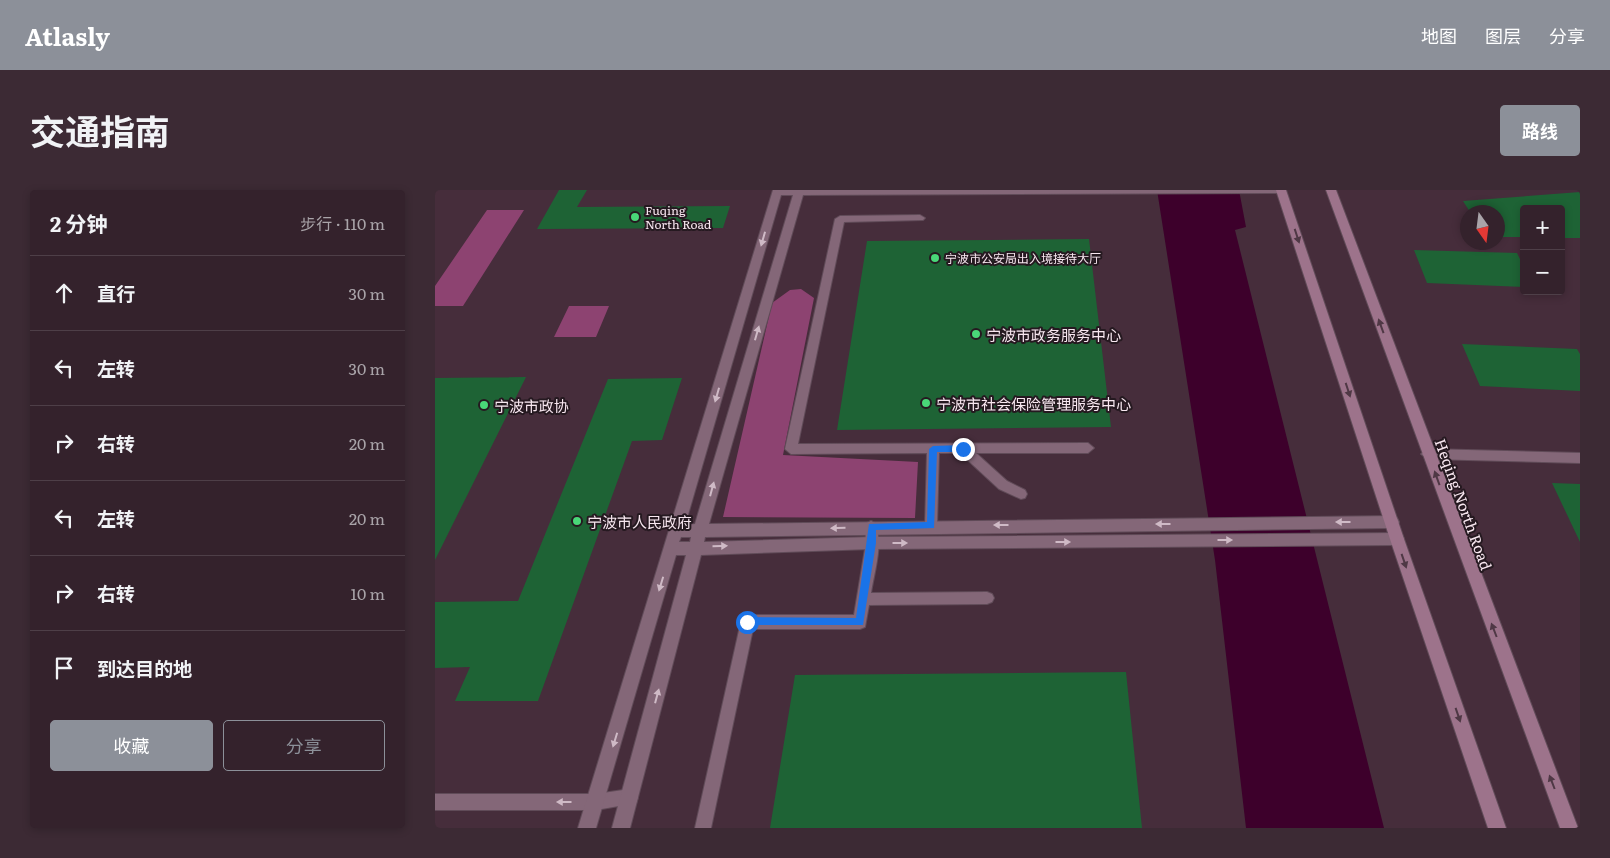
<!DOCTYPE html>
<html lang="zh">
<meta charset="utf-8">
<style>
body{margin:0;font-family:Literata,"Noto Sans SC",serif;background:#3c2a34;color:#f1f3f6}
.controls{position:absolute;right:15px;top:15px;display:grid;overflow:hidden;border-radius:5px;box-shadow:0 2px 8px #0003}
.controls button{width:45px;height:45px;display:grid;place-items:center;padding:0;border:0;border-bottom:1px solid #4e3f48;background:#34222c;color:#f1f3f6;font:25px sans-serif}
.compass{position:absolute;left:1025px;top:15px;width:45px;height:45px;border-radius:50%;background:#34222c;box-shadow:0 2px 8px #0003;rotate:166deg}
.stop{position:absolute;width:15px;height:15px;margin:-11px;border:4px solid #1a73e8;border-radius:50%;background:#fff}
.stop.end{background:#1a73e8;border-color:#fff;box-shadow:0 1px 5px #0008}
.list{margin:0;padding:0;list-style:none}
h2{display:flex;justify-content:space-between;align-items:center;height:65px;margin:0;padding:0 20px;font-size:21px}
h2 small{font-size:16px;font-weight:400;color:#a9a4a9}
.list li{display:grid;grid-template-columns:32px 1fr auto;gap:15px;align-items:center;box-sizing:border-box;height:75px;padding:0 20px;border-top:1px solid #4e3f48}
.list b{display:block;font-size:19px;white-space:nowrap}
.list em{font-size:16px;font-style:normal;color:#a9a4a9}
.actions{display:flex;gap:10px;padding:15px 20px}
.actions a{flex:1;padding:11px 0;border:1px solid #8c9099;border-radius:5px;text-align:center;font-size:18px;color:#8c9099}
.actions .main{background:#8c9099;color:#fff}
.icon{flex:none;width:28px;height:28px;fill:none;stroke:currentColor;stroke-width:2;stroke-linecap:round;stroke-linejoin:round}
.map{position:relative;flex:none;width:1145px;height:638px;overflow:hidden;border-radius:5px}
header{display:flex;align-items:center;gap:30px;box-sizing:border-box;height:70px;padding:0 25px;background:#8c9099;color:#fff}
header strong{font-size:24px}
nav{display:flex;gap:28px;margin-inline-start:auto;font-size:18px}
.intro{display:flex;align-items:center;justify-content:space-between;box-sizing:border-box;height:120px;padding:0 30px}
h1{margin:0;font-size:35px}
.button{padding:12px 22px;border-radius:5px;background:#8c9099;color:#fff;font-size:18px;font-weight:700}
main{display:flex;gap:30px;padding:0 30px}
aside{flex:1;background:#34222c;border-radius:5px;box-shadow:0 2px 8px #0003}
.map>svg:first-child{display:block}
.green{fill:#8d4371}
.water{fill:#3d002b}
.building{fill:#1e6335}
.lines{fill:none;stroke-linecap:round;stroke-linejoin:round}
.service-casing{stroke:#604b58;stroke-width:2}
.minor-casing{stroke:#604b58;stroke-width:2}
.tertiary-casing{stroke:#604b58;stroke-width:2}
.secondary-casing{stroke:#604b58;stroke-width:2}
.service{fill:#846778;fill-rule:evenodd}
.minor{fill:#846778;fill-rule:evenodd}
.tertiary{fill:#846778;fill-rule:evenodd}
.secondary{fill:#9d738b;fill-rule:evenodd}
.oneway{fill:#4f3845}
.oneway2{fill:#cfbac6}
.route{fill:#1a73e8}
.poi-dot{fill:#49d778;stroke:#251920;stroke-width:2}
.labels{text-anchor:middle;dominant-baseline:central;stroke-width:4;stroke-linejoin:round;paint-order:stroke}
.far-poi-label{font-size:12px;fill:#f8e7f0;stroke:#251920;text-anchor:start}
.poi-label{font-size:15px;fill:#f8e7f0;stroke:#251920;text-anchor:start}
.street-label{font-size:15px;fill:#f8e7f0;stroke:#251920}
</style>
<header>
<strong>Atlasly</strong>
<nav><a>地图</a><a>图层</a><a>分享</a></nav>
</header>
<div class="intro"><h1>交通指南</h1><a class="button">路线</a></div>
<main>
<aside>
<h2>2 分钟<small>步行 · 110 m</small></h2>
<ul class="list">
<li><svg class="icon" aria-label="ahead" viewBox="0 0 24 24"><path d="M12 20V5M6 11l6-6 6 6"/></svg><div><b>直行</b></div><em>30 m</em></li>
<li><svg class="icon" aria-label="left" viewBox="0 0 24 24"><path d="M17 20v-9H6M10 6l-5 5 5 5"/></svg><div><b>左转</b></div><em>30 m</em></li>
<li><svg class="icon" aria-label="right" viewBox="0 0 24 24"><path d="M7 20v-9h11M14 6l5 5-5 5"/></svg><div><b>右转</b></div><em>20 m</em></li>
<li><svg class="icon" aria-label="left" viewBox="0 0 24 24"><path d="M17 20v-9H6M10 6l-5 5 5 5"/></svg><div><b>左转</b></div><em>20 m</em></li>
<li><svg class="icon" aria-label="right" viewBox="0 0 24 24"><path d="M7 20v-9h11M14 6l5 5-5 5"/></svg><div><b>右转</b></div><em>10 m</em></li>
<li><svg class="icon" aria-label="arrive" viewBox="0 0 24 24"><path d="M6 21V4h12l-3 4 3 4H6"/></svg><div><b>到达目的地</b></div></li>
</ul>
<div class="actions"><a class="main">收藏</a><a>分享</a></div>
</aside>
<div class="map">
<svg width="1145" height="638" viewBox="0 0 1145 638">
<rect width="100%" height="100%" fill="#462d3b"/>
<path class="green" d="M52,20H89L28,116H0V96Z
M366,99L379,108L348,265L483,272L480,328L288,327L337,113L355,100Z
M134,116H174L161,147H119Z"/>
<path class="water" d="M722,0H804L811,37L800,40L949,638H811L780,370Z"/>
<path class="building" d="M124,0H152L142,17L295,16L288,38L102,39Z
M1145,2V48H1126V19H1089V47H1062V22H1035L1028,11Z
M654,49L676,237L402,240L432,51Z
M979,60L1082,63L1089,77V97L992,93Z
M1027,154L1142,159L1145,164V201L1045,196Z
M91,187L0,370V188Z
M247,188L227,250L197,251L103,511H20L35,477L0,478V412L83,411L173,189Z
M1117,293L1145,294V352Z
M691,482L707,638H335L360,485Z"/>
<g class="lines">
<defs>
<path id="service" d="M485,25L490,28L488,30L409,32L363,254L653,253L659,258L653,263H541L572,291L590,300L592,304L590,308L586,309L564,299L525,263H504L502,336L500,340L496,342L492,340L490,336L492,263L356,264L350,259L400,29L405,26Z
M436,331L440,333C449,352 439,383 436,403L552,402L557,404L559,408L557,412L552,414L434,415L430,437L425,439H318L276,638H260L307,427L312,425H419L431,353L430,337L432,333Z
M195,599L201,601L203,607L201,613L161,620H0V604H161Z"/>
<path id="minor" d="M993,259L1145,263V273L993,269L986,264Z"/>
<path id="tertiary" d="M338,0H851L846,3L368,5L274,334L957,326L962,328L964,332L962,336L957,338L270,347L269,352L437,347L962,343L967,345L969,349L967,353L962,355L437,359L266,365L195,638H177L251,365H241L161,638H143ZM346,5H358L260,334L250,335ZM246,347H256L255,352H244Z"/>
<path id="secondary" d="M841,0H851L969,349L1071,638H1053L955,349Z
M891,0H901L1143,638H1125Z"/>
</defs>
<use href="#service" class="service-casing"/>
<use href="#minor" class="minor-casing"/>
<use href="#tertiary" class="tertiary-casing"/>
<use href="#secondary" class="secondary-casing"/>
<use href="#service" class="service"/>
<use href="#minor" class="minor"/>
<use href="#tertiary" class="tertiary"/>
<use href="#secondary" class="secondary"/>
</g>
<defs><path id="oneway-solid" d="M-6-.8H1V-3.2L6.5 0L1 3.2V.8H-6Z" transform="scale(1.25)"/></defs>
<g class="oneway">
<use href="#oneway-solid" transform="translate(862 46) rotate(72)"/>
<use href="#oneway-solid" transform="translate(946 136) rotate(-110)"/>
<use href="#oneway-solid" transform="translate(913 200) rotate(72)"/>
<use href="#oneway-solid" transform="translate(1002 288) rotate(-110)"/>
<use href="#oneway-solid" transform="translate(969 371) rotate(71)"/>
<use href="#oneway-solid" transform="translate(1059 440) rotate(-111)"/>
<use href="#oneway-solid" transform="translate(1023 525) rotate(71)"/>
<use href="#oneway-solid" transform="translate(1117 592) rotate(-111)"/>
</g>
<g class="oneway2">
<use href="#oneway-solid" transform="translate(328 49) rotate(106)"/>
<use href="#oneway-solid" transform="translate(322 143) rotate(-74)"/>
<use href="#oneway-solid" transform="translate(282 205) rotate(106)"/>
<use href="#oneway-solid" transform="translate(277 299) rotate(-75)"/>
<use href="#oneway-solid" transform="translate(908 332) rotate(180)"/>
<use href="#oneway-solid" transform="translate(728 334) rotate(180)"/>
<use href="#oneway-solid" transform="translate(566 335) rotate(180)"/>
<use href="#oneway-solid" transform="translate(403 338) rotate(179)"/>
<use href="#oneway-solid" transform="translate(790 350)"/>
<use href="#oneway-solid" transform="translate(628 352)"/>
<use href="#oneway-solid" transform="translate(465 353)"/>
<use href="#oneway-solid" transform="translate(285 356) rotate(-1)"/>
<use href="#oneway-solid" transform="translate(226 394) rotate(107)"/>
<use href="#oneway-solid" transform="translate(222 506) rotate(-75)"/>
<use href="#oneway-solid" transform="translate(180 550) rotate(107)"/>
<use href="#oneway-solid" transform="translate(129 612) rotate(-180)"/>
</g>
<path class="route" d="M528,255L531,259L528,262H502L499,338L441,340V353L428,435H309L308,432L312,427L421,428L434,334L492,332L494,259L498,256Z"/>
<g class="poi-dot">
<circle cx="200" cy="27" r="5"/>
<circle cx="500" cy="68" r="5"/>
<circle cx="541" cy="144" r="5"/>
<circle cx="491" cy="213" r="5"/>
<circle cx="49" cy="215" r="5"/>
<circle cx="142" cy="331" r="5"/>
</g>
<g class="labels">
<g class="far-poi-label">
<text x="210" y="20">Fuqing<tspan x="210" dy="14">North Road</tspan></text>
<text x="510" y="68">宁波市公安局出入境接待大厅</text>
</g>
<g class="poi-label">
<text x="551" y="144">宁波市政务服务中心</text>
<text x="501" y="213">宁波市社会保险管理服务中心</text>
<text x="59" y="215">宁波市政协</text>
<text x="152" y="331">宁波市人民政府</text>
</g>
<g class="street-label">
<text transform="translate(1029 314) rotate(70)">Heqing North Road</text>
</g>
</g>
</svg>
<div class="controls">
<button>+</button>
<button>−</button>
</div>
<svg class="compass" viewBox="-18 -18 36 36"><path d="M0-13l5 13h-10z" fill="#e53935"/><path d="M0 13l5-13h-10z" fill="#a9a4a9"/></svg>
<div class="stop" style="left:312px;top:432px"></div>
<div class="stop end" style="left:528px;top:259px"></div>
</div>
</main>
